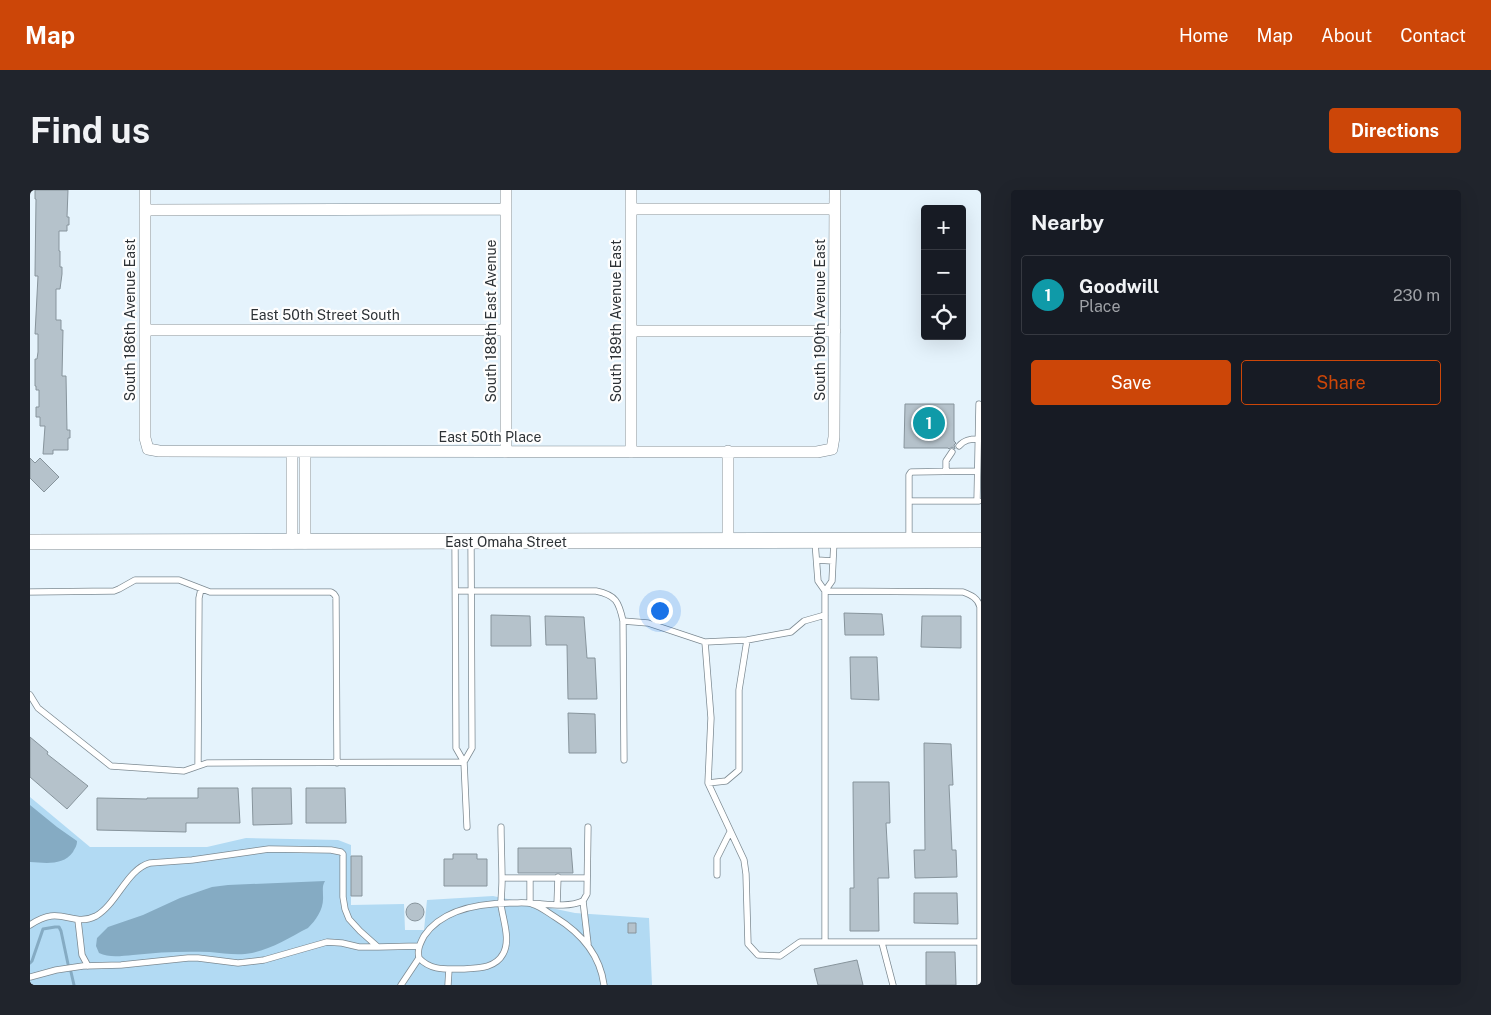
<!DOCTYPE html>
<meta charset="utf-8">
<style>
body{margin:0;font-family:"Public Sans",sans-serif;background:#20242c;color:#f1f3f6}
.controls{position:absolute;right:15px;top:15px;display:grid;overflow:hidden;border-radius:5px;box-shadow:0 5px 20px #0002}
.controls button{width:45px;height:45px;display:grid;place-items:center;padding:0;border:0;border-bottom:1px solid #363941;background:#171b24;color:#f1f3f6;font:25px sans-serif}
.you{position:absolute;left:629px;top:420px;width:18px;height:18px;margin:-12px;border:4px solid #fff;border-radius:50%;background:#1a73e8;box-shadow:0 0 0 8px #1a73e833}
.badge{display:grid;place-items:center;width:32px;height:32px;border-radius:50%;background:#cc4608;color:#fff;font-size:16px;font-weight:700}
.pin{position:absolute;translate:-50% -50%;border:2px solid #fff;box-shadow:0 1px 5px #0006}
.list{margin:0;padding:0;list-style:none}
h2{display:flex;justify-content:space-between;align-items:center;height:65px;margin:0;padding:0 20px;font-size:21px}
h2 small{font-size:16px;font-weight:400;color:#9ea1a6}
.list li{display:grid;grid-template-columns:32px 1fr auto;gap:15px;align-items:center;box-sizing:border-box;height:80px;margin:0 10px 10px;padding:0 10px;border:1px solid #363941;border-radius:5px}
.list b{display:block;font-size:19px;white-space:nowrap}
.list p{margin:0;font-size:16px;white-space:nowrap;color:#9ea1a6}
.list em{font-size:16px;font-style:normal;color:#9ea1a6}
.actions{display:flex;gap:10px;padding:15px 20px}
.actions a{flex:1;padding:11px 0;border:1px solid #cc4608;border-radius:5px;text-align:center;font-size:18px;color:#cc4608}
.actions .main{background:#cc4608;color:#fff}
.icon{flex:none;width:28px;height:28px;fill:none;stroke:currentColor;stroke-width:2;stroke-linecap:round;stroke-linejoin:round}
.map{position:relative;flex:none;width:951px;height:795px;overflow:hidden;border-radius:5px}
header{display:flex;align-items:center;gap:30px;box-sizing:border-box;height:70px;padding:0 25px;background:#cc4608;color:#fff}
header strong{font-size:24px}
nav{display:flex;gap:28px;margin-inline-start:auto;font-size:18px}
.intro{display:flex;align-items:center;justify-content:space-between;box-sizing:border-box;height:120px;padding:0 30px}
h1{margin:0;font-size:35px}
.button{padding:12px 22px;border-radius:5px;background:#cc4608;color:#fff;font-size:18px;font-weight:700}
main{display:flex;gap:30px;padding:0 30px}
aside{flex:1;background:#171b24;border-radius:5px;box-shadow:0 5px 20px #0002}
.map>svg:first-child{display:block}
.green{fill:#b2daf3}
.water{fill:#85abc3}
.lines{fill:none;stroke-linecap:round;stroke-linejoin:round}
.stream{stroke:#85abc3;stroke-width:3}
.building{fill:#b5c2cb;stroke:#87949c}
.lane-casing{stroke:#7d8a92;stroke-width:7}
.street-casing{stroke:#7d8a92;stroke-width:12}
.secondary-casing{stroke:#7d8a92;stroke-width:16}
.lane{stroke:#fff;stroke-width:5.5}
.street{stroke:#fff;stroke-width:11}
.secondary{stroke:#fff;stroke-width:15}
.labels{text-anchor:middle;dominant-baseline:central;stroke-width:4.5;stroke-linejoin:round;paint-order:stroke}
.street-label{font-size:14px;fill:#2d3236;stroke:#fefefe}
</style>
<header>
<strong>Map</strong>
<nav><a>Home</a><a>Map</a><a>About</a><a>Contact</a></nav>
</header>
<div class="intro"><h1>Find us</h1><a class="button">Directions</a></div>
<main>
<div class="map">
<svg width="951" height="795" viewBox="0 0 951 795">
<rect width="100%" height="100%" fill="#e5f3fc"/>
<path class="green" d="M0,607L60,657H177L216,648L308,650L321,655V715L374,714L375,740H394L397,710L463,706L545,723L619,728L622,795H0Z"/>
<path class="water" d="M0,615L27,637L47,651C47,656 45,658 43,662C33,676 15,673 0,672Z
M295,691C292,696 293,700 293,706C294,719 286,730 278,738C260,747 242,759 222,763C207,766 194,763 180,762C154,761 128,762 103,765C91,766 79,768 69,763L66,756L67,748L78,737L113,725L150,708L182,697L198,695Z"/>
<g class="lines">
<path class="stream" d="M0,773L2,771L13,739L25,737H29L31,741L38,774
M41,782L44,795"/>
</g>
<path class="building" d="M5,0H38L37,27H39V35H37V41H29V61H30V77H32V84L30,99H26V130H31V140H33L32,186H36L37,240H40V248H38V260H23V264H13L15,236H10V227H6V217H9V200H6V196H5V169H7L8,162V144H5L8,86H5V84L6,9H5Z
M875,214H924V251L926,253L924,255L925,259L922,257L919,259L918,258H874Z
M0,268L5,273L10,268L29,287L14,302L0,288Z
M814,423L852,424L854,445H815Z
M461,425L500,426L501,456H461Z
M515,426L554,427L557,468H565L567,509H538L537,455H516Z
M892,426H931V458L891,457Z
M820,467H847L849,510L821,509Z
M538,523L565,524L566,563H539Z
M0,547L18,562L17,564L58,596L37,619L0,587Z
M894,553L921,554L923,595H919L922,660H926L927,687L885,688L884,660H895Z
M823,592H859L860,633H856L859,688H848L849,741H820V698H824Z
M168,598H208L210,633H156V642L67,640V608L117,609V608H168Z
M222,598H261L262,634L223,635Z
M276,598H315L316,633H276Z
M488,658H541L543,683H488Z
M423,664H447V669H457V696H414V669H423Z
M321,666H332V706H321Z
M884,703H927L928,734L884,733Z
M376 722a9 9 0 1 1 18 0a9 9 0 1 1-18 0Z
M598,733H606V743H598Z
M896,762H925L926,795H896Z
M827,770L833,795H788L784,779Z"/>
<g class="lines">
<defs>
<path id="lane" d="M929,256C934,250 940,249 948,249
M916,281V271L922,262
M879,311H949
M947,311L949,214
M879,349V285L881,282L947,281
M425,352L426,558L434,572L437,637
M785,352L788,391L795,401V752
M787,370L803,371
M426,401H566C586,405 589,412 593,431L594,570
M795,401L933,402C941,405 948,408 950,417V795
M795,401L802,391L804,351
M0,402L84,401L89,399L105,390H149L180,402H301L304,404L306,407L307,573
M593,431L618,433L675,452L717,450L761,442L774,431L795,425
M675,452L681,528L678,593L714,670L716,684L718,754L728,765L750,766L770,752H950
M0,505L8,518L81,576L154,581L177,573L434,572L442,558L441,352
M168,576L169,408L171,399
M678,593L696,591L709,580V500L717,450
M471,637C471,655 472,673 472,691C472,699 471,707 471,715C473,730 481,750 473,764C465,779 446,778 432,779C416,779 401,781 389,768C387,759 390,754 394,746C413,718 451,713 483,713C489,713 496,712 502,714C510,716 517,722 525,727C551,743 570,764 574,795
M687,685V668L700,642
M472,688H557
M500,688V713C518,714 537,718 553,711L557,704L558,637
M553,711L558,754
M527,715L528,687
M48,730L52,765L58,776
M0,735C6,731 14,727 21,726C38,724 48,735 66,726C87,714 97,679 120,673L162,670L239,659L301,660L311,662L313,664V707L315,719L319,729L330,741L348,757L389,756
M852,753L863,795
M0,787L26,780L53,776L91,775L158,768H168L208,773L234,770L297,752L312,753L329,757H348
M371,795L389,768
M418,795L419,779"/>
<path id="street" d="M115,0V248L118,259L129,261L787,262L802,259L804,247L805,0
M601,19H805
M115,20L476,19
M115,140H476
M601,141H805
M698,261V351
M262,262V353
M275,262V353
M476,262V0
M601,262V0"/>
<path id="secondary" d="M0,352L951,350"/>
</defs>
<use href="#lane" class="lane-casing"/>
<use href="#street" class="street-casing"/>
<use href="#secondary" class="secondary-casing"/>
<use href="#lane" class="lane"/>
<use href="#street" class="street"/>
<use href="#secondary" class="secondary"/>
</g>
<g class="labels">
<g class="street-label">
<text x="295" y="125">East 50th Street South</text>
<text transform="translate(100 130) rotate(-90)">South 186th Avenue East</text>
<text transform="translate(790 130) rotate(-90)">South 190th Avenue East</text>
<text transform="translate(461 131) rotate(-90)">South 188th East Avenue</text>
<text transform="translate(586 131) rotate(-90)">South 189th Avenue East</text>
<text x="460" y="247">East 50th Place</text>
<text x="476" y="352">East Omaha Street</text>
</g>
</g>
</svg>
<div class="controls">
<button>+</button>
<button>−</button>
<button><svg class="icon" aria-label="locate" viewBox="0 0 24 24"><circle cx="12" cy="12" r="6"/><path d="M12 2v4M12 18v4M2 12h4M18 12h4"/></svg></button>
</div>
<div class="you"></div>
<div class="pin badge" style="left:899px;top:233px;background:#0f9aa8">1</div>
</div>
<aside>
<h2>Nearby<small></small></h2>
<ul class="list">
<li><span class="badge" style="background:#0f9aa8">1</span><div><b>Goodwill</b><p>Place</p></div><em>230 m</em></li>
</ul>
<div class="actions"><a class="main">Save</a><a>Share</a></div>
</aside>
</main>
